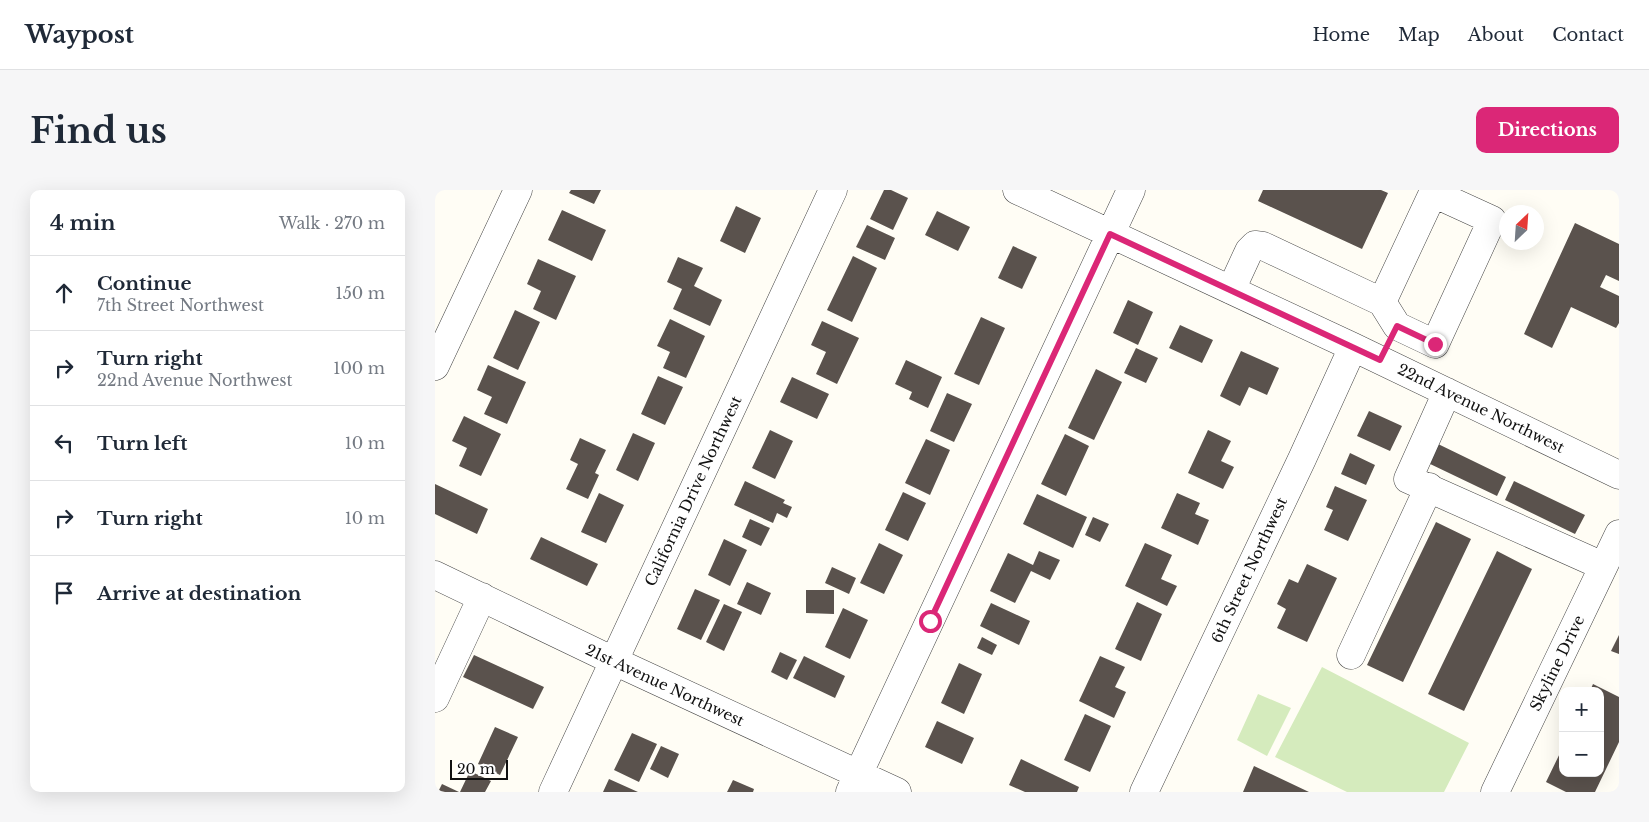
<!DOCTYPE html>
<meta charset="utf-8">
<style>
body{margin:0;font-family:"Libre Baskerville",serif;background:#f6f6f7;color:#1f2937}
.controls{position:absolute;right:15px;bottom:15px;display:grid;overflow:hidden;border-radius:10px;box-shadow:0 5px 20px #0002}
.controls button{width:45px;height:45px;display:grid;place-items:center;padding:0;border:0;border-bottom:1px solid #e0e1e3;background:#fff;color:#1f2937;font:25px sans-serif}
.compass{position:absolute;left:1064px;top:15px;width:45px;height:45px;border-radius:50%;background:#fff;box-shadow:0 5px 20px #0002;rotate:25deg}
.scale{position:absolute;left:15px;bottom:12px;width:58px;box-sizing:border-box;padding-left:5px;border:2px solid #111;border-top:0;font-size:14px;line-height:18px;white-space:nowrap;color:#111;-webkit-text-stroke:4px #fff;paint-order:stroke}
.stop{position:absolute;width:15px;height:15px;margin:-11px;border:4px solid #db2777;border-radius:50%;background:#fff}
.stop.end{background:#db2777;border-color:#fff;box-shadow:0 1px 5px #0008}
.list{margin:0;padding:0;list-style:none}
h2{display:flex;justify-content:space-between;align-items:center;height:65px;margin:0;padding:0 20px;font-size:21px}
h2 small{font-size:16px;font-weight:400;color:#747a83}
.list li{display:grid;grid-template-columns:32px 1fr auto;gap:15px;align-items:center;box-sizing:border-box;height:75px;padding:0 20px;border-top:1px solid #e0e1e3}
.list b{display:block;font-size:19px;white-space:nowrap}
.list p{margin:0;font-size:16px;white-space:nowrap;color:#747a83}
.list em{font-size:16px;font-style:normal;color:#747a83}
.icon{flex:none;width:28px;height:28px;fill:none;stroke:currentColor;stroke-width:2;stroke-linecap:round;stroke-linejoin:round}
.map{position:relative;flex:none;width:1184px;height:602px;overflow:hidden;border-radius:10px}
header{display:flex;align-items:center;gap:30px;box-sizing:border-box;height:70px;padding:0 25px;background:#fff;border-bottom:1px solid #e0e1e3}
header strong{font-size:24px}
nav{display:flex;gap:28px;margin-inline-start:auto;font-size:18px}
.intro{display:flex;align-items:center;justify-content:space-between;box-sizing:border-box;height:120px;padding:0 30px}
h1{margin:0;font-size:35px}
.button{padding:12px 22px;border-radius:10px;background:#db2777;color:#fff;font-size:18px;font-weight:700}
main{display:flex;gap:30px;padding:0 30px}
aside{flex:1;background:#fff;border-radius:10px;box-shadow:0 5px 20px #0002}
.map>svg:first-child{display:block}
.green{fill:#d5ebbd}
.building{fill:#5a524d}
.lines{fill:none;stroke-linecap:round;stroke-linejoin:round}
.minor-casing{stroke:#444;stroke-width:29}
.minor{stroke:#fff;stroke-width:28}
.route{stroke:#db2777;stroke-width:6}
.labels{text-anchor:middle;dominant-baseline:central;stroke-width:5;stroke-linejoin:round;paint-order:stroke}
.street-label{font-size:15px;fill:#111;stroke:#fff}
</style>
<header>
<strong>Waypost</strong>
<nav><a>Home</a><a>Map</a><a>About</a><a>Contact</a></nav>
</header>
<div class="intro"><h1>Find us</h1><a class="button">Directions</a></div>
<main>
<aside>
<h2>4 min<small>Walk · 270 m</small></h2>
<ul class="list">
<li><svg class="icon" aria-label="ahead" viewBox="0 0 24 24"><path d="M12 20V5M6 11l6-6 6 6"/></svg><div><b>Continue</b><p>7th Street Northwest</p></div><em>150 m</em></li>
<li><svg class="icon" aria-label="right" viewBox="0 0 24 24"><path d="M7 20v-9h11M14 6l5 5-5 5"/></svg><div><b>Turn right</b><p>22nd Avenue Northwest</p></div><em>100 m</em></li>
<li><svg class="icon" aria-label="left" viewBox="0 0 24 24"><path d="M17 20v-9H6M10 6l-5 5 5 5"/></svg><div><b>Turn left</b></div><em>10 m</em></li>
<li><svg class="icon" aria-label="right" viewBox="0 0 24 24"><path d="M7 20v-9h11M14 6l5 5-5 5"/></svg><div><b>Turn right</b></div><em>10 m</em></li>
<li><svg class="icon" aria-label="arrive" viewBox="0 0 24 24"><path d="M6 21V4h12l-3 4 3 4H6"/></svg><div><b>Arrive at destination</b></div></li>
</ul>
</aside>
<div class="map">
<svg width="1184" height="602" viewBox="0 0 1184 602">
<rect width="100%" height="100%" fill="#fffdf5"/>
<path class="green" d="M887,477L1034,553L1009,602H912L840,567Z
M823,504L856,518L832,566L802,550Z"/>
<path class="building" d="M136,0H166L159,14L134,3Z
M449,0H456L473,8L458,40L435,29Z
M828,0H946L953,3L927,59L823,11Z
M301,16L326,28L310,63L285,51Z
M127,20L171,40L157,71L113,50Z
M502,21L535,37L523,61L490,45Z
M1140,33L1184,54V91L1171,85L1165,97L1184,106V133L1181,138L1136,117L1117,158L1089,144Z
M432,35L460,48L450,70L421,57Z
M578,56L602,67L587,99L563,88Z
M418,66L442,78L417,132L392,120Z
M243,67L268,78L259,96L287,110L275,136L238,119L247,99L232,92Z
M103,69L141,86L121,130L98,119L106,101L92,94Z
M693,110L718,122L703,155L678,143Z
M80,120L105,132L83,180L58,168Z
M546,127L570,138L544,195L519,184Z
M235,129L270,146L251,188L228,178L235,162L222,156Z
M387,131L424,148L402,194L381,184L391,162L376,155Z
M745,135L778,150L767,173L734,158Z
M701,158L723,168L711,193L689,183Z
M806,161L844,178L832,205L814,197L805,216L785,206Z
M471,170L507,187L493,218L474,209L477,202L460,194Z
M53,175L91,192L72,234L49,224L57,207L42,200Z
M661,179L687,192L659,250L633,238Z
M223,186L248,197L230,235L206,224Z
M357,187L394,204L382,229L345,212Z
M512,203L537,214L519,252L495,241Z
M934,221L967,236L955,261L922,246Z
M29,226L66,244L46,286L24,276L32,258L17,251Z
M335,240L358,251L340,289L317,278Z
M773,240L796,251L786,271L799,277L788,299L753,283Z
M198,243L220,253L203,291L181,280Z
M630,244L654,256L631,306L606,294Z
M145,248L171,260L160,283L164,285L153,309L131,299L143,274L135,270Z
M491,249L515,260L495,305L470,293Z
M1001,253L1071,287L1062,306L991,272Z
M915,263L940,275L931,295L906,284Z
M310,291L350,310L348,313L357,317L352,328L342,323L338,333L299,315Z
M1079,291L1150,325L1140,344L1070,310Z
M0,294L53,319L42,344L0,324Z
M900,296L932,310L913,351L889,340L898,320L891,317Z
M468,302L491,313L473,351L450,340Z
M164,303L189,315L171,353L146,342Z
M742,303L765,313L760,324L774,330L763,355L726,338Z
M602,304L652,327L638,358L588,334Z
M658,327L674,334L665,352L650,345Z
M315,329L335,338L326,356L307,347Z
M1001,332L1036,349L968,492L932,475Z
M106,347L163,374L152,396L95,369Z
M289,349L312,360L295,396L273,385Z
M444,353L468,365L449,404L425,393Z
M710,353L737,365L726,389L742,396L732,416L690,396Z
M604,361L625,370L615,390L596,381L580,413L555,401L573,363L598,375Z
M1062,361L1097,379L1029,521L993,504Z
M872,374L902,388L872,452L842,438L851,419L842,414L854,389L863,393Z
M397,377L421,388L414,404L390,393Z
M312,392L336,403L326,425L302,414Z
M260,399L285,410L266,450L242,439Z
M371,400H399V424L371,423Z
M702,412L727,424L706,471L680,459Z
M556,413L595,431L584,455L545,436Z
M289,414L307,422L289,461L271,452Z
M408,418L433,430L415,469L390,457Z
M1184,445V464L1176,461Z
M547,447L562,455L557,465L542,458Z
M345,462L362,470L352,490L336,482Z
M39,465L109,497L98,519L28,487Z
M369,466L410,486L400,508L358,488Z
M665,466L690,477L680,497L691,502L679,528L644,511Z
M524,473L547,484L529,524L506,513Z
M1158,494L1184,507V552L1160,602H1131L1111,592L1128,557V583H1165V501H1155Z
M650,524L676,536L655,582L629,570Z
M502,531L539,548L527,574L490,557Z
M60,537L83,547L65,585L43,574Z
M197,543L222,554L204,592L179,580Z
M226,556L244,564L233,588L215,579Z
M586,569L644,597L642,602H590L574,595Z
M819,576L874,602H808Z
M35,581L56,591L50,602H25Z
M174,589L203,602H168Z
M298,590L319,599L318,602H292Z
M7,594L24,602H3Z"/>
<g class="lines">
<defs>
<path id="minor" d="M582,0L918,157L1184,285
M796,100L814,61L820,55L828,56L947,112L962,136L1000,154L1057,30L998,3L947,112
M0,176L83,0
M1012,202L973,289L1168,376
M0,385L179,471L462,602
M916,465L994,297
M0,508L47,407
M118,602L398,0
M415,602L696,0
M709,602L867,269L918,157
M1060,602L1184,344"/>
</defs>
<use href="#minor" class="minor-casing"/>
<use href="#minor" class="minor"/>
</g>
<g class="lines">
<path class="route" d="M495,431L675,44L945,170L962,136L1000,154"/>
</g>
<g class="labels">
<g class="street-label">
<text transform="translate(1046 218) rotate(26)">22nd Avenue Northwest</text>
<text transform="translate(258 301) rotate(-65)">California Drive Northwest</text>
<text transform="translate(814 380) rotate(-65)">6th Street Northwest</text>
<text transform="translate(1122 473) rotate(-64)">Skyline Drive</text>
<text transform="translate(230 495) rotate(25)">21st Avenue Northwest</text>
</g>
</g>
</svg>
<div class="controls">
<button>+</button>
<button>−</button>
</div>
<svg class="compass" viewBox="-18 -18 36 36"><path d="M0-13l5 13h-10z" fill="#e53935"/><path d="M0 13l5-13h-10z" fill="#747a83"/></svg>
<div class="scale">20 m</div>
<div class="stop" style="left:495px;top:431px"></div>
<div class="stop end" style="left:1000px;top:154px"></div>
</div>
</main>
